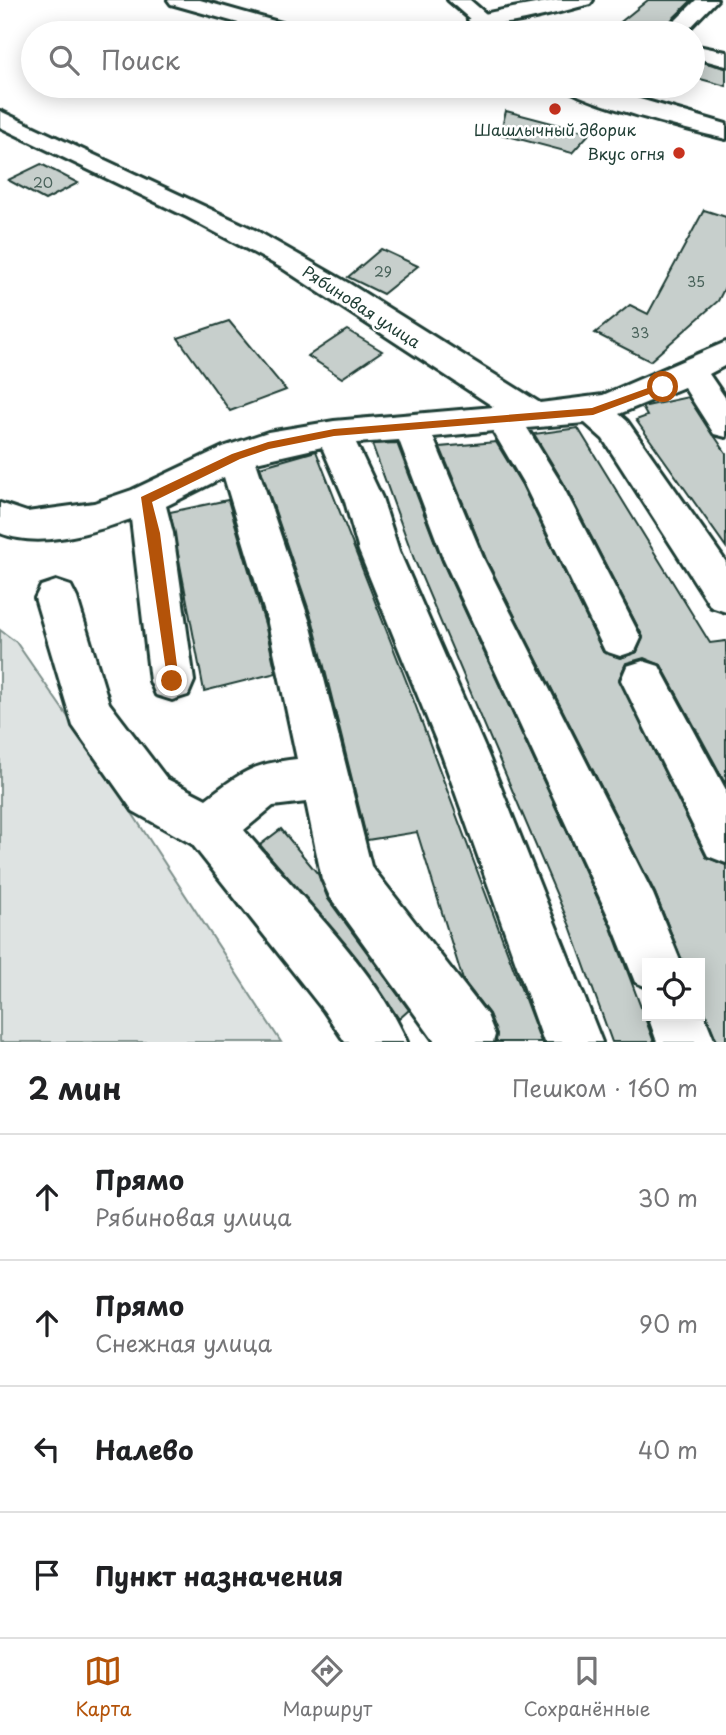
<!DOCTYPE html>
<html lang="ru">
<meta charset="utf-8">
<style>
body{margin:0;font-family:"Playpen Sans",sans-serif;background:#f2f2f2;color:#202124}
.controls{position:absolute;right:21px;bottom:21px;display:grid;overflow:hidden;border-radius:0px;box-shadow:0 4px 18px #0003}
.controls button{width:63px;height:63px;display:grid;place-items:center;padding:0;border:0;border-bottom:2px solid #e0e0e0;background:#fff;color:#202124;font:35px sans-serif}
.stop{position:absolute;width:21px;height:21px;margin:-16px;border:5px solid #b45309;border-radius:50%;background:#fff}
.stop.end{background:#b45309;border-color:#fff;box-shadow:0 2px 7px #0008}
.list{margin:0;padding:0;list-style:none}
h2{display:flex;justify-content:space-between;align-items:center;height:91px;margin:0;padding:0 28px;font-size:30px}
h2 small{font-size:23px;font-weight:400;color:#757577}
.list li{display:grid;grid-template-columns:46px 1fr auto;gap:21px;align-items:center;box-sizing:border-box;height:126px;padding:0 28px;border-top:2px solid #e0e0e0}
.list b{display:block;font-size:26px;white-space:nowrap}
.list p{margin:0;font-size:23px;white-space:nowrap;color:#757577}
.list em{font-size:23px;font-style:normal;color:#757577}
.icon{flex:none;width:38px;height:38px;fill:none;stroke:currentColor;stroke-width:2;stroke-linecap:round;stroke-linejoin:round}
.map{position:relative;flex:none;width:726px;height:1042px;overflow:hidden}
.search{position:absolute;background:#fff;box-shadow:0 4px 18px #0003;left:21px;right:21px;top:21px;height:77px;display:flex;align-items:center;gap:18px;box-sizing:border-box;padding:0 24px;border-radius:38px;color:#757577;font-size:26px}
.sheet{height:595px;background:#fff}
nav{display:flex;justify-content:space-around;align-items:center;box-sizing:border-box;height:98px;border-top:2px solid #e0e0e0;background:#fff;font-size:19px;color:#757577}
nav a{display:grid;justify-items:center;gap:4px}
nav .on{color:#b45309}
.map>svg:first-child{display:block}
.green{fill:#dee3e2;stroke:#7e908b;stroke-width:2}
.building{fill:#c7cfcc;stroke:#1f3d34;stroke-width:2}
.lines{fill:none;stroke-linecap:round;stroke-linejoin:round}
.minor-casing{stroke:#1f3d34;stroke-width:6}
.major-casing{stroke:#1f3d34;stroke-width:6}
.minor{fill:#fff;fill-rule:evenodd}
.major{fill:#fff;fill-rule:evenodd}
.route{fill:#b45309}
.poi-dot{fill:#c8321e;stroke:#fff;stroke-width:2.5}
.labels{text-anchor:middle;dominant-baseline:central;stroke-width:5;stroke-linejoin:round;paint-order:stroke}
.number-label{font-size:14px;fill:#49625a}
.far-poi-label{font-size:16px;fill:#1f3d34;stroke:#fff}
.far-street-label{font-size:16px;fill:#1f3d34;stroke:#fff}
</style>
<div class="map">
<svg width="726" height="1042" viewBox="0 0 726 1042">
<rect width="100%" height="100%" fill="#fff"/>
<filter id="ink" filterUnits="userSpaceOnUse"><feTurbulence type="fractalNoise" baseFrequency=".0143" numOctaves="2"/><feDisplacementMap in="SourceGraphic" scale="14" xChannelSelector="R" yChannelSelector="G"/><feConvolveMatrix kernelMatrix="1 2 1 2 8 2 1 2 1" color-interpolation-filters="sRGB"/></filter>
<g filter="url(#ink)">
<path class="green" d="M0,630L16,642L93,753L281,1042H0Z"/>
<path class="building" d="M648,0H692L658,33H607Z
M702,62L726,68V86L693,77V71Z
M506,111L590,133L572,153L500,134Z
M41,164L78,183L45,200L8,180Z
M704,210L726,217V285L718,301L650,361L595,333L630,305L648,314Z
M381,249L418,266L383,294L348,277Z
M229,321L286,390L230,411L178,338Z
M347,330L382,351L342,378L308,356Z
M688,397L726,453V547L636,420L647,416L642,407Z
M578,428L710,643L726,641V784L661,665L644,658L626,663L619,679L706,857L726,865V1042H717L700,1002V963H683L655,893L486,559L440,447L496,442L522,485L603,652L621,658L637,652L643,637L563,482L534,434Z
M397,443L442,561L610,925L654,1042H612L570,926L414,559L372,444Z
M316,451L409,688L541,1042H496L497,1034L489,1014L463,980L417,832L367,840L313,622L260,467Z
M228,500L265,624L276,673L204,691L170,512Z
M281,829L318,874L328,899L409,1010L399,1019L357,958L260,845Z"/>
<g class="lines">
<defs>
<path id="minor" d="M168,0H200L303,29L306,33H274L171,4Z
M557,0H593L590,4C570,9 480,36 468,20C472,14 543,3 557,0Z
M696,0H717L685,33H663Z
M693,45L726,52V66L693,57Z
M0,111L255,230L350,284L540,403L603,395L726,342V365L709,374L726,399V437L714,434L684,387L619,414L627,421L726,562V612L711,607L603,439L585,423L527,428L561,483L641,638L635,651L620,656L605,651L524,484L493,431L433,437L484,560L653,894L681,963H647V987L635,982L612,924L444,560L399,440L356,443L382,498L399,551L488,755L602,1042H544L442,755L359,551L344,498L322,447L256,462L310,623L371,866L487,1015L495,1035L493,1042H435L330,897L322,879L306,802L273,806L244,830C294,890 377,971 407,1042H345L324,1011L192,844L133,811L73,726L35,598L41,586L56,581L71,586L77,598L109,703L167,779L206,799C242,772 251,764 297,759L268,623L224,477L166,506L173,533L194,681L188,695L172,700L156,695L150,681L131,519C91,533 40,549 0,533V503L27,512L94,503L132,490L223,447L268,432L334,421L494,407L282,268L187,217L0,127Z
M643,661L659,666L726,790V863L708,856L621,680L627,666Z
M700,1005L715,1042H657L648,1016H700Z"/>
<path id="major" d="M448,0H470L508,33H486Z
M564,86H595L726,124V139C701,133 573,101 564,86Z"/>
</defs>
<use href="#minor" class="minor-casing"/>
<use href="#major" class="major-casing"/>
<use href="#minor" class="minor"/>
<use href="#major" class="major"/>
</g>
</g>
<path class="route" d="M659,384L668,387L593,415L334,436L269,449L240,459L152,502L160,533L179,681L172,687L168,685L141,497L232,454L268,442L334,429L592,408Z"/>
<g class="poi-dot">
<circle cx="555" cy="109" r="7"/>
<circle cx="679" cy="153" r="7"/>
</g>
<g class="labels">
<g class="number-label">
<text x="43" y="182">20</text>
<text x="383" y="271">29</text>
<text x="696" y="281">35</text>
<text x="640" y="332">33</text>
</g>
<g class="far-poi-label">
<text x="555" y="129">Шашлычный дворик</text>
<text x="665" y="153" text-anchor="end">Вкус огня</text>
</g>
<g class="far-street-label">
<text transform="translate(362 306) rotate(33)">Рябиновая улица</text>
</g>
</g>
</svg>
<div class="controls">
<button><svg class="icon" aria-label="locate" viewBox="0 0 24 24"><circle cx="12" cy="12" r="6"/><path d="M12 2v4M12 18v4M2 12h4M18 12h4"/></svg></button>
</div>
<div class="stop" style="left:663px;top:387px"></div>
<div class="stop end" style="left:172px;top:681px"></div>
<div class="search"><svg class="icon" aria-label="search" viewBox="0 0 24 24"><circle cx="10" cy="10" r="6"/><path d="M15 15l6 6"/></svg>Поиск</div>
</div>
<section class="sheet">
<h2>2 мин<small>Пешком · 160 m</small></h2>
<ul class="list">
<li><svg class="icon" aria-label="ahead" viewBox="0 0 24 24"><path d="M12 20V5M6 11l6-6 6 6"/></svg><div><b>Прямо</b><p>Рябиновая улица</p></div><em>30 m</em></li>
<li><svg class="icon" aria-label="ahead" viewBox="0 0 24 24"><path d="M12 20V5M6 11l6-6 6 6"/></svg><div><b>Прямо</b><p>Снежная улица</p></div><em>90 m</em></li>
<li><svg class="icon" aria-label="left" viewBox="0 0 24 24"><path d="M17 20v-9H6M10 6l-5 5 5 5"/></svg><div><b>Налево</b></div><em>40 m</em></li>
<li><svg class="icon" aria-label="arrive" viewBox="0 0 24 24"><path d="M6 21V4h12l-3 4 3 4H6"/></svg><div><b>Пункт назначения</b></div></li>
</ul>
</section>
<nav>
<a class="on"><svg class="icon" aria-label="map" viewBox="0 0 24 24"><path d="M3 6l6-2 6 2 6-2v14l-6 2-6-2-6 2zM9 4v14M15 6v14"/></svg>Карта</a>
<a><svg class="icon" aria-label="directions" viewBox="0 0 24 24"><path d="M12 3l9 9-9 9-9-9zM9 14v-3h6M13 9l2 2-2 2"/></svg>Маршрут</a>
<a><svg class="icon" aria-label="saved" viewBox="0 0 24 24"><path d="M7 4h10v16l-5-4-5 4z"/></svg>Сохранённые</a>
</nav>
